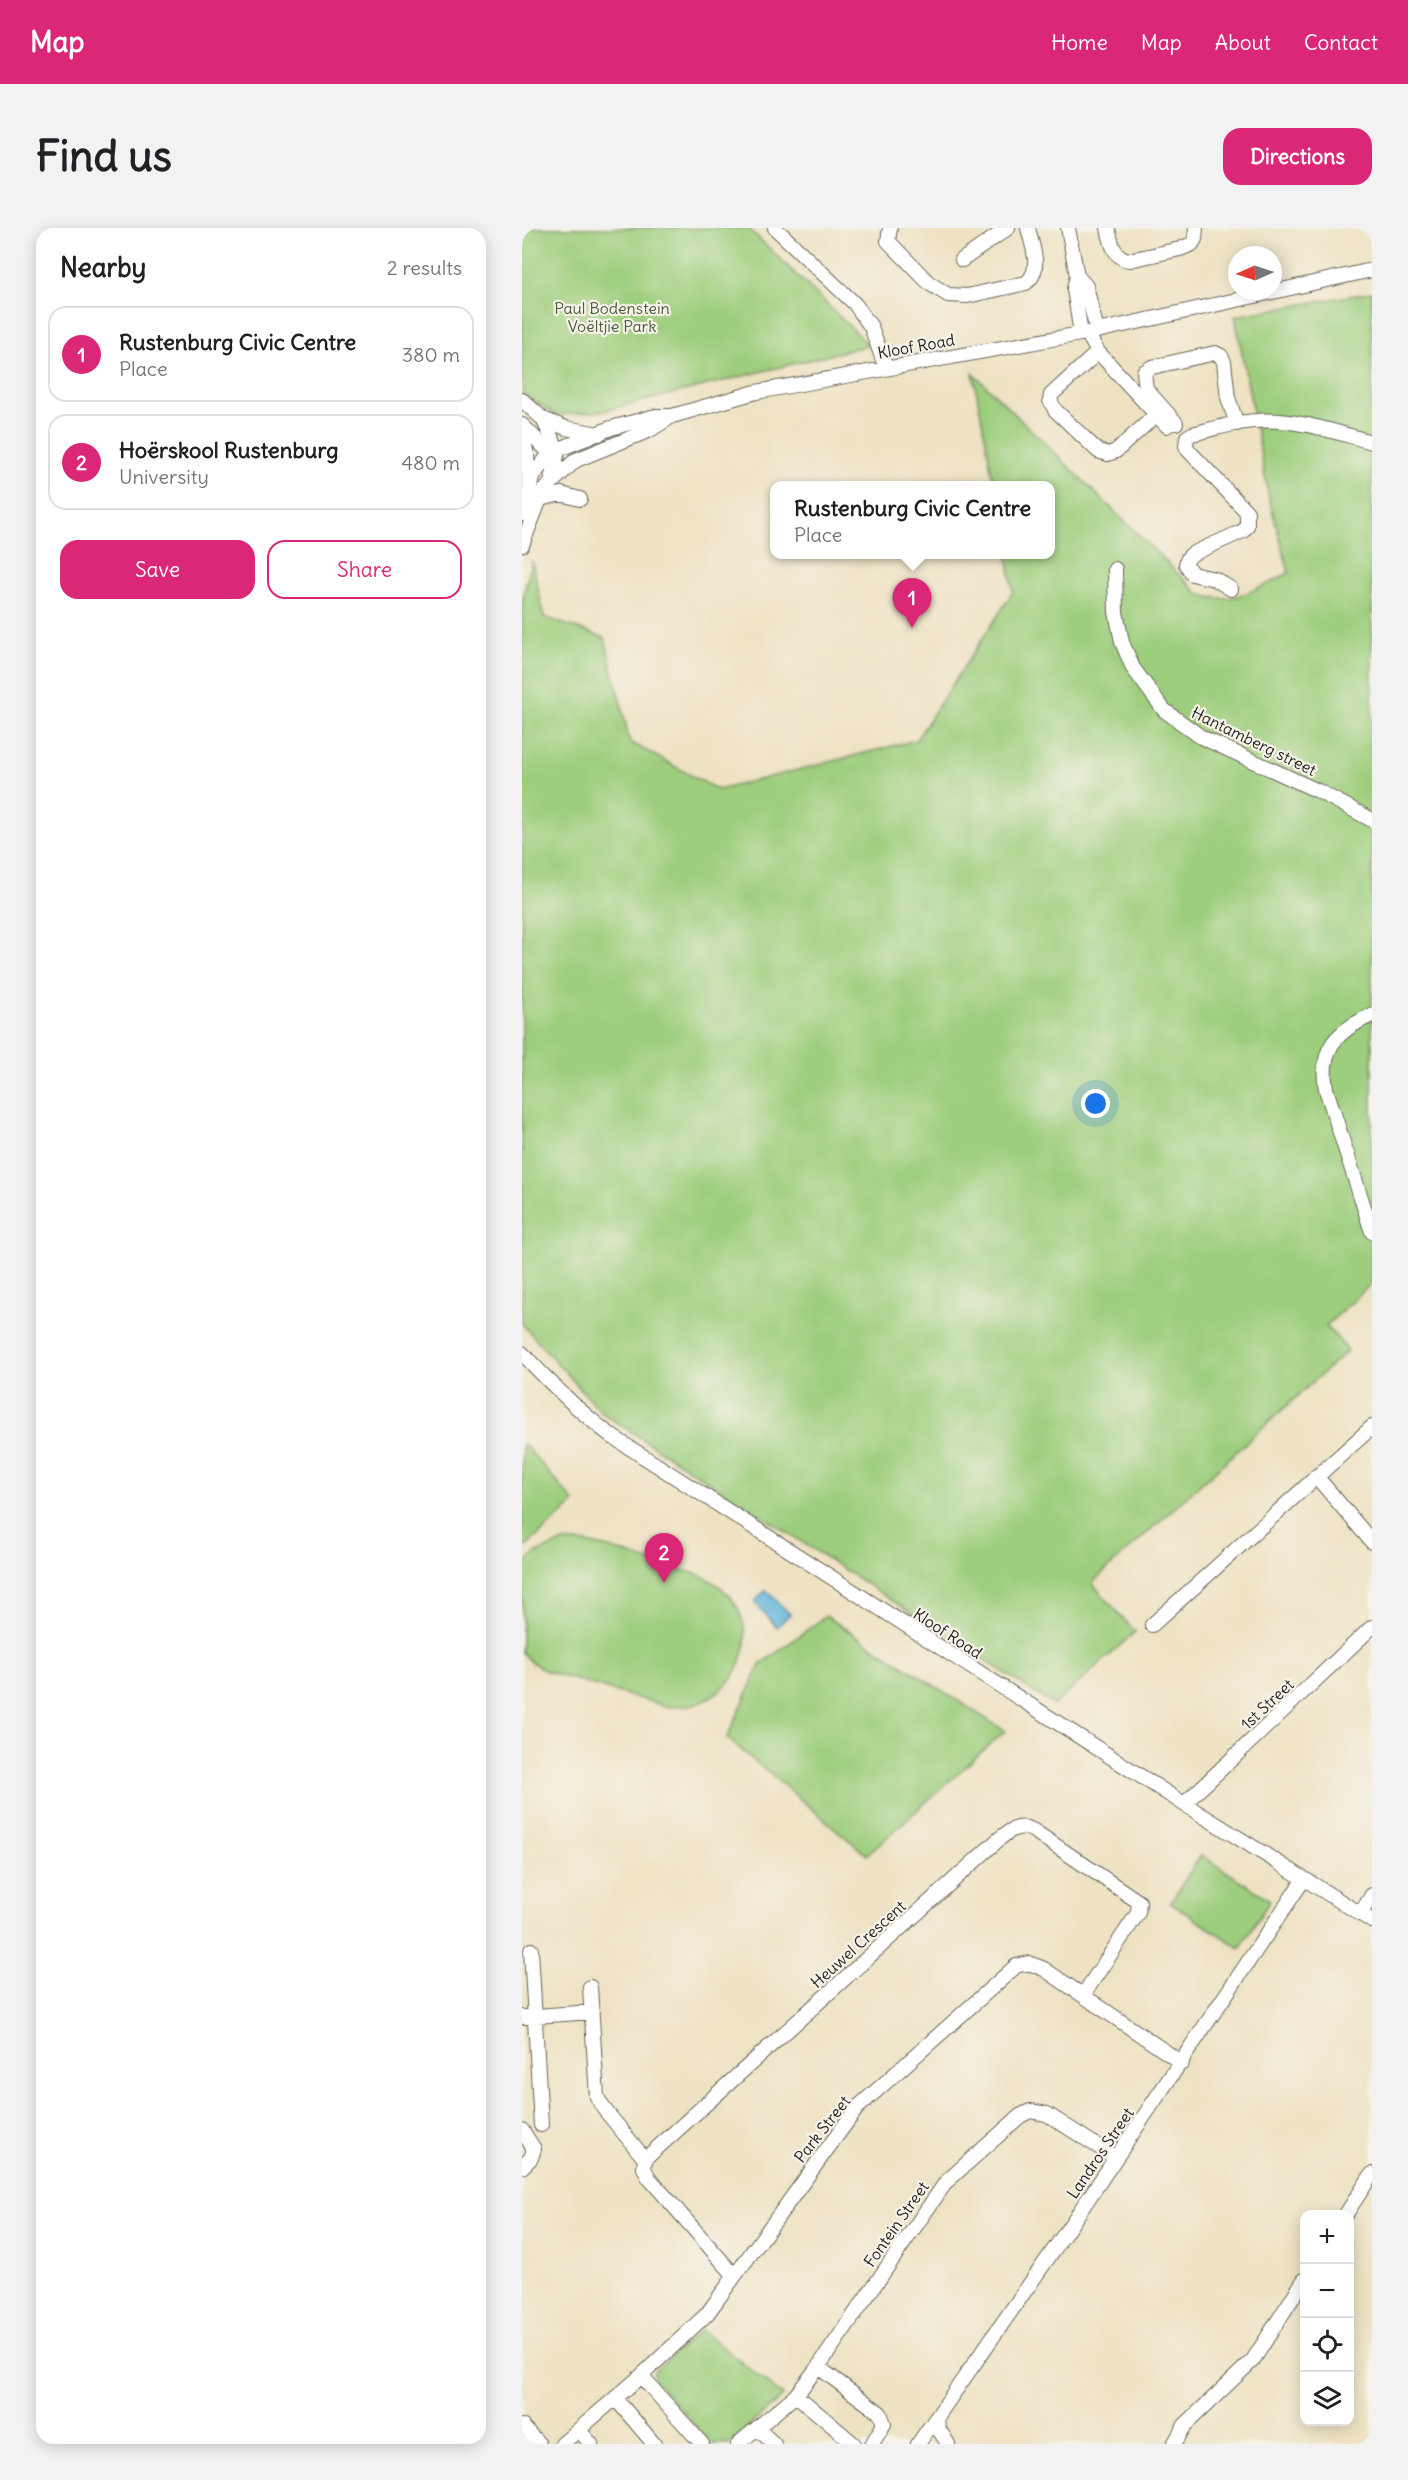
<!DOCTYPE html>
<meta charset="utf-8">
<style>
body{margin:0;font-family:Delius,sans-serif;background:#f2f2f2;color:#202124}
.controls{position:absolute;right:18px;bottom:18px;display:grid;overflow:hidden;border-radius:12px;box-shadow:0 3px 15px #0003}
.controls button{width:54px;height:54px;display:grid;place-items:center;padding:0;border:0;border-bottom:2px solid #e0e0e0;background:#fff;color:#202124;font:30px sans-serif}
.compass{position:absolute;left:706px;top:18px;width:54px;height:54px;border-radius:50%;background:#fff;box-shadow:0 3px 15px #0003;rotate:267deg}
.you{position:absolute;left:574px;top:876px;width:21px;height:21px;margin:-15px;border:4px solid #fff;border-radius:50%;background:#1a73e8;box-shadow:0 0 0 9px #1a73e833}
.badge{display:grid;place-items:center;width:39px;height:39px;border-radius:50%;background:#db2777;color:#fff;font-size:20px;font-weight:700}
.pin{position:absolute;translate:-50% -50px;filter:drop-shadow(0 2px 3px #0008)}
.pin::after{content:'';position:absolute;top:32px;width:21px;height:18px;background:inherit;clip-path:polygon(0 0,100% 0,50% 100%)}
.popup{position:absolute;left:248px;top:253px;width:285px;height:78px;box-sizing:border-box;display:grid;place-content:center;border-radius:12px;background:#fff;filter:drop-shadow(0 2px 4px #0005);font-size:20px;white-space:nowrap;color:#757577}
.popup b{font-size:22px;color:#202124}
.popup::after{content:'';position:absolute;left:50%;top:100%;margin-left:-12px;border:12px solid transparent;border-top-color:#fff}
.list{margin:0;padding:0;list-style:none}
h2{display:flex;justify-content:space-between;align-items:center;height:78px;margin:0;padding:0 24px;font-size:26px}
h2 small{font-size:20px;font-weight:400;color:#757577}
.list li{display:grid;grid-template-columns:39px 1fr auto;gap:18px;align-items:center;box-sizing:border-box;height:96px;margin:0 12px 12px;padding:0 12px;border:2px solid #e0e0e0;border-radius:18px}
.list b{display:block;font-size:22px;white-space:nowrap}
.list p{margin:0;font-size:20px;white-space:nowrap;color:#757577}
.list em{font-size:20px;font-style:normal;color:#757577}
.actions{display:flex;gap:12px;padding:18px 24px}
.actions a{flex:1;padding:14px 0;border:2px solid #db2777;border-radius:18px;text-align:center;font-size:21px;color:#db2777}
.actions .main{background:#db2777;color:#fff}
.icon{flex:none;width:33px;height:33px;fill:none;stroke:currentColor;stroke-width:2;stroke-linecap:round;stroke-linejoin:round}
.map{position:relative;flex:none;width:850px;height:2216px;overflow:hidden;border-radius:18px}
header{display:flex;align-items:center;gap:36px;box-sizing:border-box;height:84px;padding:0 30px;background:#db2777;color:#fff}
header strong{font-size:28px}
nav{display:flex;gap:33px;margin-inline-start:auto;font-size:21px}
.intro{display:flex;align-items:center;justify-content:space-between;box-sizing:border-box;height:144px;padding:0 36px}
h1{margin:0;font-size:42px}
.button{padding:15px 27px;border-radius:18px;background:#db2777;color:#fff;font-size:21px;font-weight:700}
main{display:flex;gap:36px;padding:0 36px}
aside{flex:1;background:#fff;border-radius:18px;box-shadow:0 3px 15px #0003}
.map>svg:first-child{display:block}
.green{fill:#9dce7d;stroke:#5c754c;stroke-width:1.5}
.water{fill:#5db4d9;stroke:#3c687a;stroke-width:1.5}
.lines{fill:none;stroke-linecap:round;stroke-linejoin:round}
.minor-casing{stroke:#666156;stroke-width:16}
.minor{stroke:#fff;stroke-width:14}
.labels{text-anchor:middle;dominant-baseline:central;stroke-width:4.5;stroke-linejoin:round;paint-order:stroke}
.park-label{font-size:16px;fill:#495a3e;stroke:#f7f3e8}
.street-label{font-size:16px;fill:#1c1c1c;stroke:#f7f3e8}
</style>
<header>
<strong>Map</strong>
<nav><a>Home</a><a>Map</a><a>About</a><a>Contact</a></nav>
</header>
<div class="intro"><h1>Find us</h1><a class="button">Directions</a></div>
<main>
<aside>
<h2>Nearby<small>2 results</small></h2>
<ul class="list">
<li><span class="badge">1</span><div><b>Rustenburg Civic Centre</b><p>Place</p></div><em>380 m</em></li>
<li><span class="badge">2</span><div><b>Hoërskool Rustenburg</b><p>University</p></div><em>480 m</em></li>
</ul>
<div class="actions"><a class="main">Save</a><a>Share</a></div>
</aside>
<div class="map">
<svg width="850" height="2216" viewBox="0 0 850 2216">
<rect width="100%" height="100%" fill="#f7f3e8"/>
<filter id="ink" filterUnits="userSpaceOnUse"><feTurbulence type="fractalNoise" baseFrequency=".0167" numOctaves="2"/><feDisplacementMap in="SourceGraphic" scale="12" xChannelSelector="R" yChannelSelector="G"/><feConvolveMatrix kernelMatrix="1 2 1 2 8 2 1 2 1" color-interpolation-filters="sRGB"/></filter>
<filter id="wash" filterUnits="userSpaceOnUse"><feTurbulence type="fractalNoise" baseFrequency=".008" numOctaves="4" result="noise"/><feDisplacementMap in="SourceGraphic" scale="24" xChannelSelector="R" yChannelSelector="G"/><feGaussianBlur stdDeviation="1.35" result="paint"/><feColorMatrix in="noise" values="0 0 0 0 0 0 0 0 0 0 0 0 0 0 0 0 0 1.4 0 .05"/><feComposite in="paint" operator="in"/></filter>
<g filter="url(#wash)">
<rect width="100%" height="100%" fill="#eee2c3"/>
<path class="green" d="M0,0H226L347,117L81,183L34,187L0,165Z
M850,64V1055L804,1098L826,1122L570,1355L613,1404L532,1477L80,1185L0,1096V374L10,333L22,389L83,410L108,514L196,562L394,512L491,364L485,327L528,326V258L472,257L451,145L677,366C708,379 739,359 767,345L747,270L713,88Z
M2,1216L53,1275L0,1322V1218Z
M41,1314C72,1312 104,1326 134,1335C150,1339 167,1343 182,1349C191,1353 198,1358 205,1365C248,1413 209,1482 147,1479L26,1444L9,1434L0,1424V1338L14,1325Z
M304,1388L483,1503L345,1627L205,1510L238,1437Z
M679,1627L748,1672L718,1720L648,1675Z
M179,2102L261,2168L207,2216H190L132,2152V2143Z"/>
<path class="water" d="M244,1362L268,1386L255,1399L232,1374Z"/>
</g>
<g filter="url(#ink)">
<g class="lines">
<defs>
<path id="minor" d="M253,0L333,76L349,99L364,140
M368,0L366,13L407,55L426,67L445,68L504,55C521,42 510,18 506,0
M546,0L555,48L552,61L559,106
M586,0C589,14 592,31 608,32L658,21L670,16L673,11L674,0
M440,32L486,0
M555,48L564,58L575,103
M565,105L576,124L645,198
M576,124L529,167L528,172L533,182L576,223L586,226L594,223L634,187
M0,172L21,191L36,223L29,255
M21,191L44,200L77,206
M654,195L624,161L622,144L630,139L693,125L699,128L702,134L706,170L715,196
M0,197L28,225L35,227
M0,205L5,227L7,255
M18,271L39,266L58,271
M0,286L12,247L28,225L89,200L134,188H150
M0,317L20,266L29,255L54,232L128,202L150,188L234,164L575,103L850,42
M593,341L594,384L600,414L611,440L642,482L679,509L796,563L850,592
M709,361L693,351L670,346L664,336L666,330L670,326L721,303L725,298V284L666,222L664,218L665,209L670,206C691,201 713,194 734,193C774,190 812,204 850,214
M850,787C815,803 797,820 804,861L850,1004
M0,1125C29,1156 57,1184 91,1209L662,1576L850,1693
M794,1248L850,1314
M630,1397L850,1199
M662,1576L850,1399
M839,1685L850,1667
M9,1722L19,1897
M68,1759L75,1869L82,1881L123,1931
M0,1789L70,1784
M0,1902L12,1921L9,1930L0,1939
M824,1986L850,1946
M212,2047L127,1950L122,1940L123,1931L476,1612C488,1602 497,1595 512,1603L617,1674L616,1685L561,1767
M296,2139L358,2185L362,2196L350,2216
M119,2148L180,2216
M274,2167L332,2216
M93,2170L132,2216
M415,2189L416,2200L426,2216
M0,2198L17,2216
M235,2200L252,2216
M57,2202L69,2216
M40,2216L119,2148L185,2086L335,1880L494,1738L507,1735L522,1741L660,1835
M216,2216L274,2167L296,2139L424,1954L498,1888L508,1883L525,1886L594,1930
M396,2216L533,2020L782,1651
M652,2216L663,2197L731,2132L782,2052"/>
</defs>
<use href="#minor" class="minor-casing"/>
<use href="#minor" class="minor"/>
</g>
</g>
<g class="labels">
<g class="park-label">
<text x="90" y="80">Paul Bodenstein<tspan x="90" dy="18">Voëltjie Park</tspan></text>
</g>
<g class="street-label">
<text transform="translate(394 118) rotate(-10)">Kloof Road</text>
<text transform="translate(732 513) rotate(26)">Hantamberg street</text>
<text transform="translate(426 1405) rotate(33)">Kloof Road</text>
<text transform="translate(745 1476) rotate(-43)">1st Street</text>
<text transform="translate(336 1716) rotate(-42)">Heuwel Crescent</text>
<text transform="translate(300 1901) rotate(-52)">Park Street</text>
<text transform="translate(578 1925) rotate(-56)">Landros Street</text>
<text transform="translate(374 1996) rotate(-55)">Fontein Street</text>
</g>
</g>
</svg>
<div class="controls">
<button>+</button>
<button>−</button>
<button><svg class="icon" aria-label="locate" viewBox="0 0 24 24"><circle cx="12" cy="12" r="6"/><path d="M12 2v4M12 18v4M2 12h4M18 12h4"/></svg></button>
<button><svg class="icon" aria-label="layers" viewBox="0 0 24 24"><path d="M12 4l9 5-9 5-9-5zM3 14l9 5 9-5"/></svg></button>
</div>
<svg class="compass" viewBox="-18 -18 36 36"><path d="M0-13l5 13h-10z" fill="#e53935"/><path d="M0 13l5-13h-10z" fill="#757577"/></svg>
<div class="you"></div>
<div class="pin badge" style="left:390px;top:400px">1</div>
<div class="popup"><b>Rustenburg Civic Centre</b>Place</div>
<div class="pin badge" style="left:142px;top:1355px">2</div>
</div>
</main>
